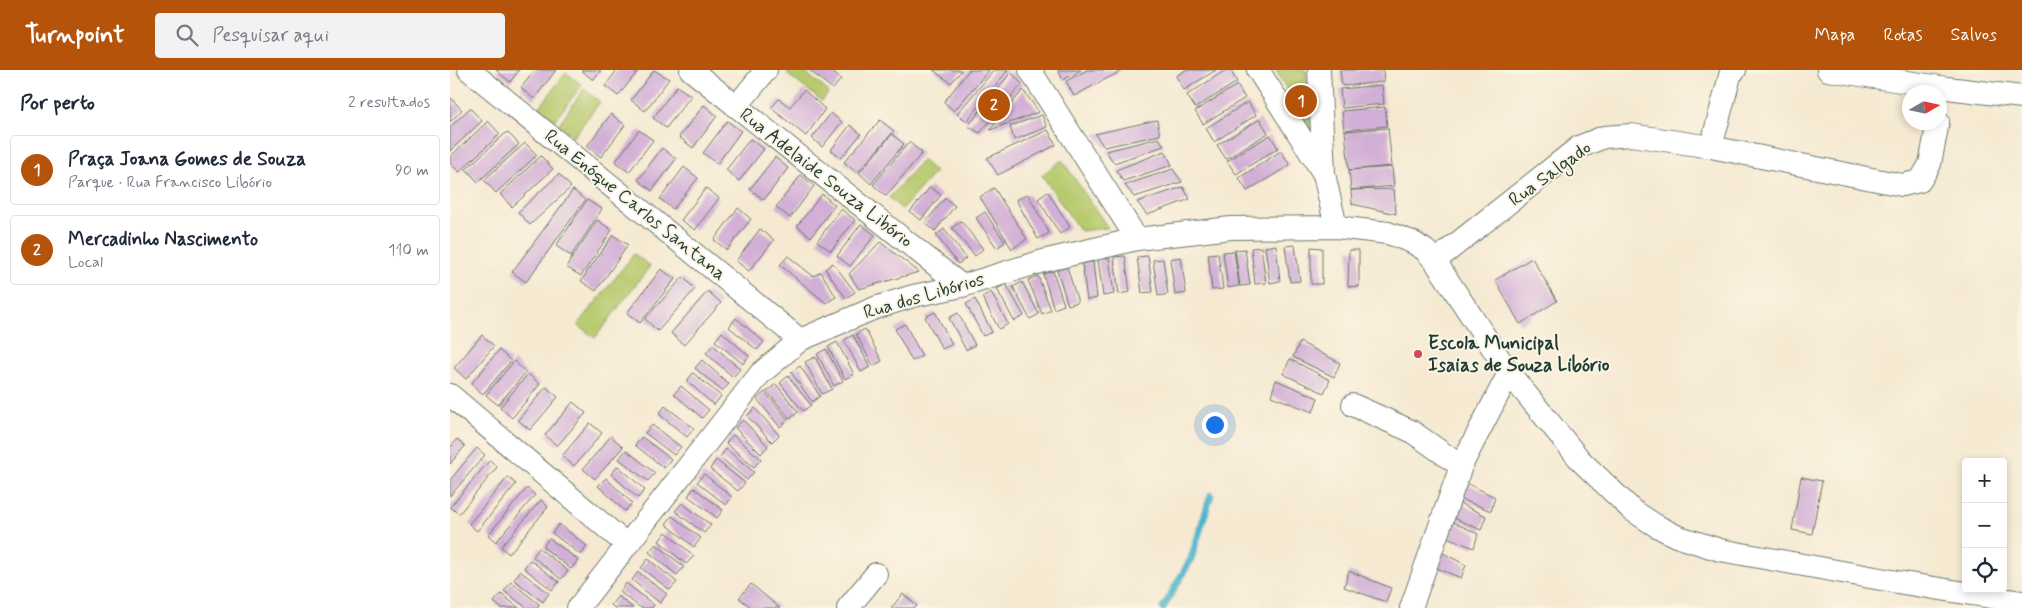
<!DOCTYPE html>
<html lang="pt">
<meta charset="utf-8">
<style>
body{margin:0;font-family:Mynerve,sans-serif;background:#f2f2f3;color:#1f2937}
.controls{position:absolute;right:15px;bottom:15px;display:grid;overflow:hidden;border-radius:5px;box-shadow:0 2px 8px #0003}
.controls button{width:45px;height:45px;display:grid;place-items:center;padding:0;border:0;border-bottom:1px solid #e0e1e3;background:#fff;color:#1f2937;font:25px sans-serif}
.compass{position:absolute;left:1452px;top:15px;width:45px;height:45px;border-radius:50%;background:#fff;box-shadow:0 2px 8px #0003;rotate:81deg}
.you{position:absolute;left:764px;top:354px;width:18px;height:18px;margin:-12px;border:4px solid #fff;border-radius:50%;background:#1a73e8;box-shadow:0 0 0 8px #1a73e833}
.badge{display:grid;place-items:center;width:32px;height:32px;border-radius:50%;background:#b45309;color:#fff;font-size:16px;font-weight:700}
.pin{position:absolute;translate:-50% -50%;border:2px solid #fff;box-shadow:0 1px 5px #0006}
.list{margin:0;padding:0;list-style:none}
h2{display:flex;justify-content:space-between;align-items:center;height:65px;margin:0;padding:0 20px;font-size:21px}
h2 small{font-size:16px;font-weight:400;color:#747a83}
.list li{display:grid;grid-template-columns:32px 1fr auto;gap:15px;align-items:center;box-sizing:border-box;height:70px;margin:0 10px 10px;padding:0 10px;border:1px solid #e0e1e3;border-radius:5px}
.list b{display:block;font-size:19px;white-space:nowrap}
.list p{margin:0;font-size:16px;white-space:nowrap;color:#747a83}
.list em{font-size:16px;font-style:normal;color:#747a83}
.icon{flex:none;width:28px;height:28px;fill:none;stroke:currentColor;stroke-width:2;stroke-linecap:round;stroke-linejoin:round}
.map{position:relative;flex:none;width:1572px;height:538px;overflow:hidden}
header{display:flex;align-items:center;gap:30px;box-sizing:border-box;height:70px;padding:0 25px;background:#b45309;color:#fff}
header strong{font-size:24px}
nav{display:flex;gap:28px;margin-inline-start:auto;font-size:18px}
.search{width:350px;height:45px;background:#f2f2f3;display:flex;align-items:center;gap:12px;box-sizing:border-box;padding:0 18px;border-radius:5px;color:#747a83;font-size:19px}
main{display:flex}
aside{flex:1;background:#fff}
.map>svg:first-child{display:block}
.green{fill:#b7ca6e;stroke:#6b8451}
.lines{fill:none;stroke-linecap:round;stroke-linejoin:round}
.stream{stroke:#4cb4ca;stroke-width:7}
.building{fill:#d2afd6}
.minor-casing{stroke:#6a796b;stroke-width:24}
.minor{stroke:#fff;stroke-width:22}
.poi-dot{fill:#d1495b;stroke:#fcf5e5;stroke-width:2}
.labels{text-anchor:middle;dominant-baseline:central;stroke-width:4;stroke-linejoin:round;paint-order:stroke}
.street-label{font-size:19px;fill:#1f3d34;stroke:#fcf5e5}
.poi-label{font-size:19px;font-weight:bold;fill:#1f3d34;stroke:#fcf5e5;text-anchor:start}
</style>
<header>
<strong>Turnpoint</strong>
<div class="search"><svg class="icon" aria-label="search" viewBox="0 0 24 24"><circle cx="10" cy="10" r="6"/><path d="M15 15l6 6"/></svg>Pesquisar aqui</div>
<nav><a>Mapa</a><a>Rotas</a><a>Salvos</a></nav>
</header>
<main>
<aside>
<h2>Por perto<small>2 resultados</small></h2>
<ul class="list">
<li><span class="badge">1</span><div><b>Praça Joana Gomes de Souza</b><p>Parque · Rua Francisco Libório</p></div><em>90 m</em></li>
<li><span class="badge">2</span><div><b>Mercadinho Nascimento</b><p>Local</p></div><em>110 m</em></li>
</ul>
</aside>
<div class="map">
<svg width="1572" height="538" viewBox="0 0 1572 538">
<rect width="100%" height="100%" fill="#fcf5e5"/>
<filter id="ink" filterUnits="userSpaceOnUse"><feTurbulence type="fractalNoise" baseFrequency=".02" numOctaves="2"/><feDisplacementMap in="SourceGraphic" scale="10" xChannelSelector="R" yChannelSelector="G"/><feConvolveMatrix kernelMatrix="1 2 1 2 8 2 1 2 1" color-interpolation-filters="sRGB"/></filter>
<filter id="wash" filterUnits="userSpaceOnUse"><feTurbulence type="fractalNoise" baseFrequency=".0096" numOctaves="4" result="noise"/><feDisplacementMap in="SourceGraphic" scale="20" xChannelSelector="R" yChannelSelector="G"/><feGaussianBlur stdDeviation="1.12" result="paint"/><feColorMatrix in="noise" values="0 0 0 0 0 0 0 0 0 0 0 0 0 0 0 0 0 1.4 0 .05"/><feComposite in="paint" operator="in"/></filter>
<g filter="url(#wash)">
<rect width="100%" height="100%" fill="#f5e9d1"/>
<path class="green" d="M340,0H352L379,22L372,31L337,4Z
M826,0H856L861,62Z
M116,3L132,15L105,50L89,38Z
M134,19L150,32L123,67L108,55Z
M472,90L485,102L452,139L439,128Z
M612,90L658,158L630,161L592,105Z
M184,184L200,196L145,268L128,255Z"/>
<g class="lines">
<path class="stream" d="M713,538L741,489L761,425"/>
</g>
<g id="blocks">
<path class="building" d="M46,0H69L60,12Z
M85,0H106L84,29L71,18Z
M131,0H151L143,10Z
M167,0H189L168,26L155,16Z
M204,0L219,9L195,41L181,30Z
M359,0H380L391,9L383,19Z
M483,0H512L501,13Z
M519,0H539L504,41L494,32Z
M544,0H558L517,51L507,44Z
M608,0H631L613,10Z
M637,0H673L624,26L616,11Z
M736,0H766L734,20L726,6Z
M776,0H780L787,12L745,38L737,25Z
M890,0H933L934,12L892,16Z
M561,2L572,14L530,63L518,56Z
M787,15L795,28L753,54L745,41Z
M932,15L934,34L892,38L890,19Z
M227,16L241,26L216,58L203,48Z
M354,20L375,39L356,66L321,38L329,29L340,37Z
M573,20L589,42L540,60Z
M0,27L12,40L0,52Z
M798,32L806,45L764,72L756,58Z
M254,35L267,46L243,78L229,67Z
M935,37L937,56L894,60L892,41Z
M20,38L32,51L0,81V57Z
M381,43L392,52L372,77L362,68Z
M161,44L175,55L151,87L137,76Z
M592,45L597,57L564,70L560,56Z
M810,49L818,63L776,89L767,75Z
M430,50L444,61L407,103L394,92Z
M707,50L710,65L654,77L645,64Z
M38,51L50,64L9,102L0,93V87Z
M277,51L291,61L267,94L253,83Z
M400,55L411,64L391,88L381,80Z
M938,58L942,96L899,100L895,61Z
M189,60L203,70L179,102L165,92Z
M598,60L606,75L548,105L537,88Z
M57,62L69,74L28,112L16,99Z
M442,64L454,74L421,114L409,103Z
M820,65L828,78L786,104L777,91Z
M709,68L714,76L664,93L656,81Z
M300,69L314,79L289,111L276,100Z
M459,72L472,83L436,126L423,115Z
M75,73L87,85L46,123L34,110Z
M212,78L226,89L202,121L188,110Z
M715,81L722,95L673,111L666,100Z
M831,81L840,95L797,121L789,108Z
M91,86L103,99L62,137L50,124Z
M325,87L338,98L314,130L300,119Z
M234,97L248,108L223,139L210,129Z
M942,97L944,116L901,120L899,100Z
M723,99L732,112L684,127L675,115Z
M109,104L121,117L80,155L68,142Z
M351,105L364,116L340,148L326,137Z
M480,117L491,125L471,150L460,142Z
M733,117L740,129L697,145L687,132Z
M256,118L269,128L245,160L231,150Z
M544,118L577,169L562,179L530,127Z
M944,119L946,144L902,134L901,120Z
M123,120L135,130L76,212L62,202Z
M598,122L620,157L610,164L588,129Z
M372,124L385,135L361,167L347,156Z
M578,124L599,163L588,169L566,130Z
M495,128L505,136L485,161L475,153Z
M137,130L152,139L121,186L106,176Z
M288,138L301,149L277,180L264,170Z
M391,139L405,150L381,181L367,171Z
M535,142L555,172L547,178L526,148Z
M147,150L162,160L131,206L116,197Z
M511,151L533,179L525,186L502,158Z
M411,154L425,165L400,196L387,186Z
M310,159L324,170L299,201L286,191Z
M494,159L516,188L508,194L486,165Z
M163,165L178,175L146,221L131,211Z
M430,172L469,202L409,219L399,204Z
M826,175L830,211L820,213L815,177Z
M845,175L850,211L840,212L835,176Z
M811,177L816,213L805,214L801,178Z
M861,177L872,178V214H861Z
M795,179L800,215L790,216L785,180Z
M899,180H909V217L898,216Z
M784,181L789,216L778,218L773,182Z
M768,183L773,219L762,220L758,184Z
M338,186L363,206L371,202L386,227L376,233L330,195Z
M675,186L680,222L669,224L664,187Z
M698,186L703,222L692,223L687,187Z
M731,187L736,223L725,225L720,189Z
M659,188L664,224L653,226L648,189Z
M1082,188L1107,231L1070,254L1045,210Z
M713,189L718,224L708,226L703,190Z
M643,192L647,228L637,230L632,194Z
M383,193L405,222L396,228L375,199Z
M617,197L628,232L618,235L607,200Z
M211,199L225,209L190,253L177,243Z
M603,201L614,235L604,239L593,204Z
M588,206L601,240L592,244L578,210Z
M233,207L245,219L208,261L195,249Z
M572,212L589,244L580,249L563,217Z
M556,214L574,246L564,251L547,219Z
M258,221L271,233L234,275L221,263Z
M541,222L558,254L549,259L532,227Z
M525,229L542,262L533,266L516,234Z
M485,242L502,274L492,279L475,247Z
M508,243L525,275L516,280L499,248Z
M286,248L314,272L307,280L279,257Z
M455,254L472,286L462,291L445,259Z
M415,259L432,291L423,296L406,264Z
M272,262L299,286L293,294L265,271Z
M32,265L44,276L16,309L4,298Z
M403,265L420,297L411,302L394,270Z
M387,272L404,304L395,309L378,277Z
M850,272L890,293L884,307L843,287Z
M263,275L290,299L283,307L256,283Z
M376,279L393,311L384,316L367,284Z
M49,280L61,291L33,324L21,314Z
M365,287L382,319L372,324L355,292Z
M840,289L880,310L874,323L833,304Z
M252,290L279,314L272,321L245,298Z
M64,291L76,302L48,335L36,325Z
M350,296L370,326L362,332L341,302Z
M243,303L271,326L264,335L237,311Z
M78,304L90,314L62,348L50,337Z
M338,306L361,335L353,341L330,313Z
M826,310L868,328L863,342L821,326Z
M326,314L348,342L340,349L317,321Z
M231,316L259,340L252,348L224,324Z
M96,317L108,327L80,360L68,350Z
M315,322L338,350L330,357L307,329Z
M123,332L136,343L107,376L95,365Z
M215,336L244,358L237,367L209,344Z
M305,338L329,365L322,372L297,346Z
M293,350L318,376L311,384L285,358Z
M140,353L152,363L124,396L112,386Z
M202,355L231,377L224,385L195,363Z
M283,365L311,389L304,397L276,373Z
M161,366L173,377L145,409L133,399Z
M192,367L221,389L214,398L185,375Z
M7,369L15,376L0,394V378Z
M27,378L35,385L0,426V410Z
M276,379L304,402L297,410L270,387Z
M176,380L205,403L198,411L169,389Z
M40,390L47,397L9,444L0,437Z
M266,390L295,413L288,421L260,399Z
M168,396L195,420L188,428L161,404Z
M254,404L282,427L276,435L247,412Z
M58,407L66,414L27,461L19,454Z
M1351,407L1372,411L1362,464L1342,460Z
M156,408L182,433L175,441L148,416Z
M1016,413L1045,427L1041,441L1011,429Z
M77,418L85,425L46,472L38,465Z
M244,418L273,440L267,448L238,426Z
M91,430L98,437L59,484L51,477Z
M1007,432L1036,446L1031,460L1002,447Z
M232,433L261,455L254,463L225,441Z
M222,446L251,468L244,477L216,454Z
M999,450L1028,464L1024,478L994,466Z
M109,454L137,476L131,485L102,463Z
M216,462L244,486L236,494L209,471Z
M99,468L128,490L121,499L93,477Z
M206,474L234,497L227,505L199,482Z
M89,478L118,501L111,509L83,487Z
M987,480L1016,495L1011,508L982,496Z
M198,489L227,512L220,520L191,498Z
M80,490L109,512L102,520L74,498Z
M70,501L99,523L93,532L64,510Z
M899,501L941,518L936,532L894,517Z
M188,502L217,524L210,533L182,510Z
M61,512L89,534L87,538H77L54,521Z
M176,513L204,535L202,538H191L170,522Z
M301,514L330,538H302L289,528Z
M51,524L69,538H51L44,532Z
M453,524L467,536L465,538H441Z
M168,526L183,538H165L161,535Z"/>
</g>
</g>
<g filter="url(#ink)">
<use href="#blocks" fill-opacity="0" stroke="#6a796b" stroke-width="1"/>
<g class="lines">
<defs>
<path id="minor" d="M19,0L350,270
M241,0L512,216
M580,0L687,169
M808,0L874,104L886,157
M869,0L874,103
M1378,0L1497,18L1572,27
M286,37L316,0
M1261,77L1281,2L1285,0
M985,191L1129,77L1154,67L1181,65L1261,77L1452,115L1470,111L1480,94L1488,52
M0,325L177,475
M903,335L961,361L1011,396
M128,538L310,304L350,270L425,238L463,226L512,216L593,191L687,169L781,158L886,157L938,163L962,172L975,180L985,191L1059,303L1131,391L1182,440L1205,455L1226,466L1270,480L1453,513L1572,532
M398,538L426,504
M961,538L1011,396L1059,303"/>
</defs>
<use href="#minor" class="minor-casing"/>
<use href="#minor" class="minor"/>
</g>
</g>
<circle class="poi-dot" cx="968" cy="284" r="5"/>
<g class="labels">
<g class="street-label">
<text transform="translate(1100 104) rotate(-36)">Rua Salgado</text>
<text transform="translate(376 108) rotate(38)">Rua Adelaide Souza Libório</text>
<text transform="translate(185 135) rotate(39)">Rua Enóque Carlos Santana</text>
<text transform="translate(474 226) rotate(-16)">Rua dos Libórios</text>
</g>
<g class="poi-label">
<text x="978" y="273">Escola Municipal<tspan x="978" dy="22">Isaias de Souza Libório</tspan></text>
</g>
</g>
</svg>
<div class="controls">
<button>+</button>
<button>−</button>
<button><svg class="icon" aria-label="locate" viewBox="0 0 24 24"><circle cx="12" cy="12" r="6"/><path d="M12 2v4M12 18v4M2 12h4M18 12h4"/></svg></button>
</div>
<svg class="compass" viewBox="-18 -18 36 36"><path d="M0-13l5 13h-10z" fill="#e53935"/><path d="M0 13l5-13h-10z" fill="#747a83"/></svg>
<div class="you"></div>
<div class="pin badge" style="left:851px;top:31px">1</div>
<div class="pin badge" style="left:544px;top:35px">2</div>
</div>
</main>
